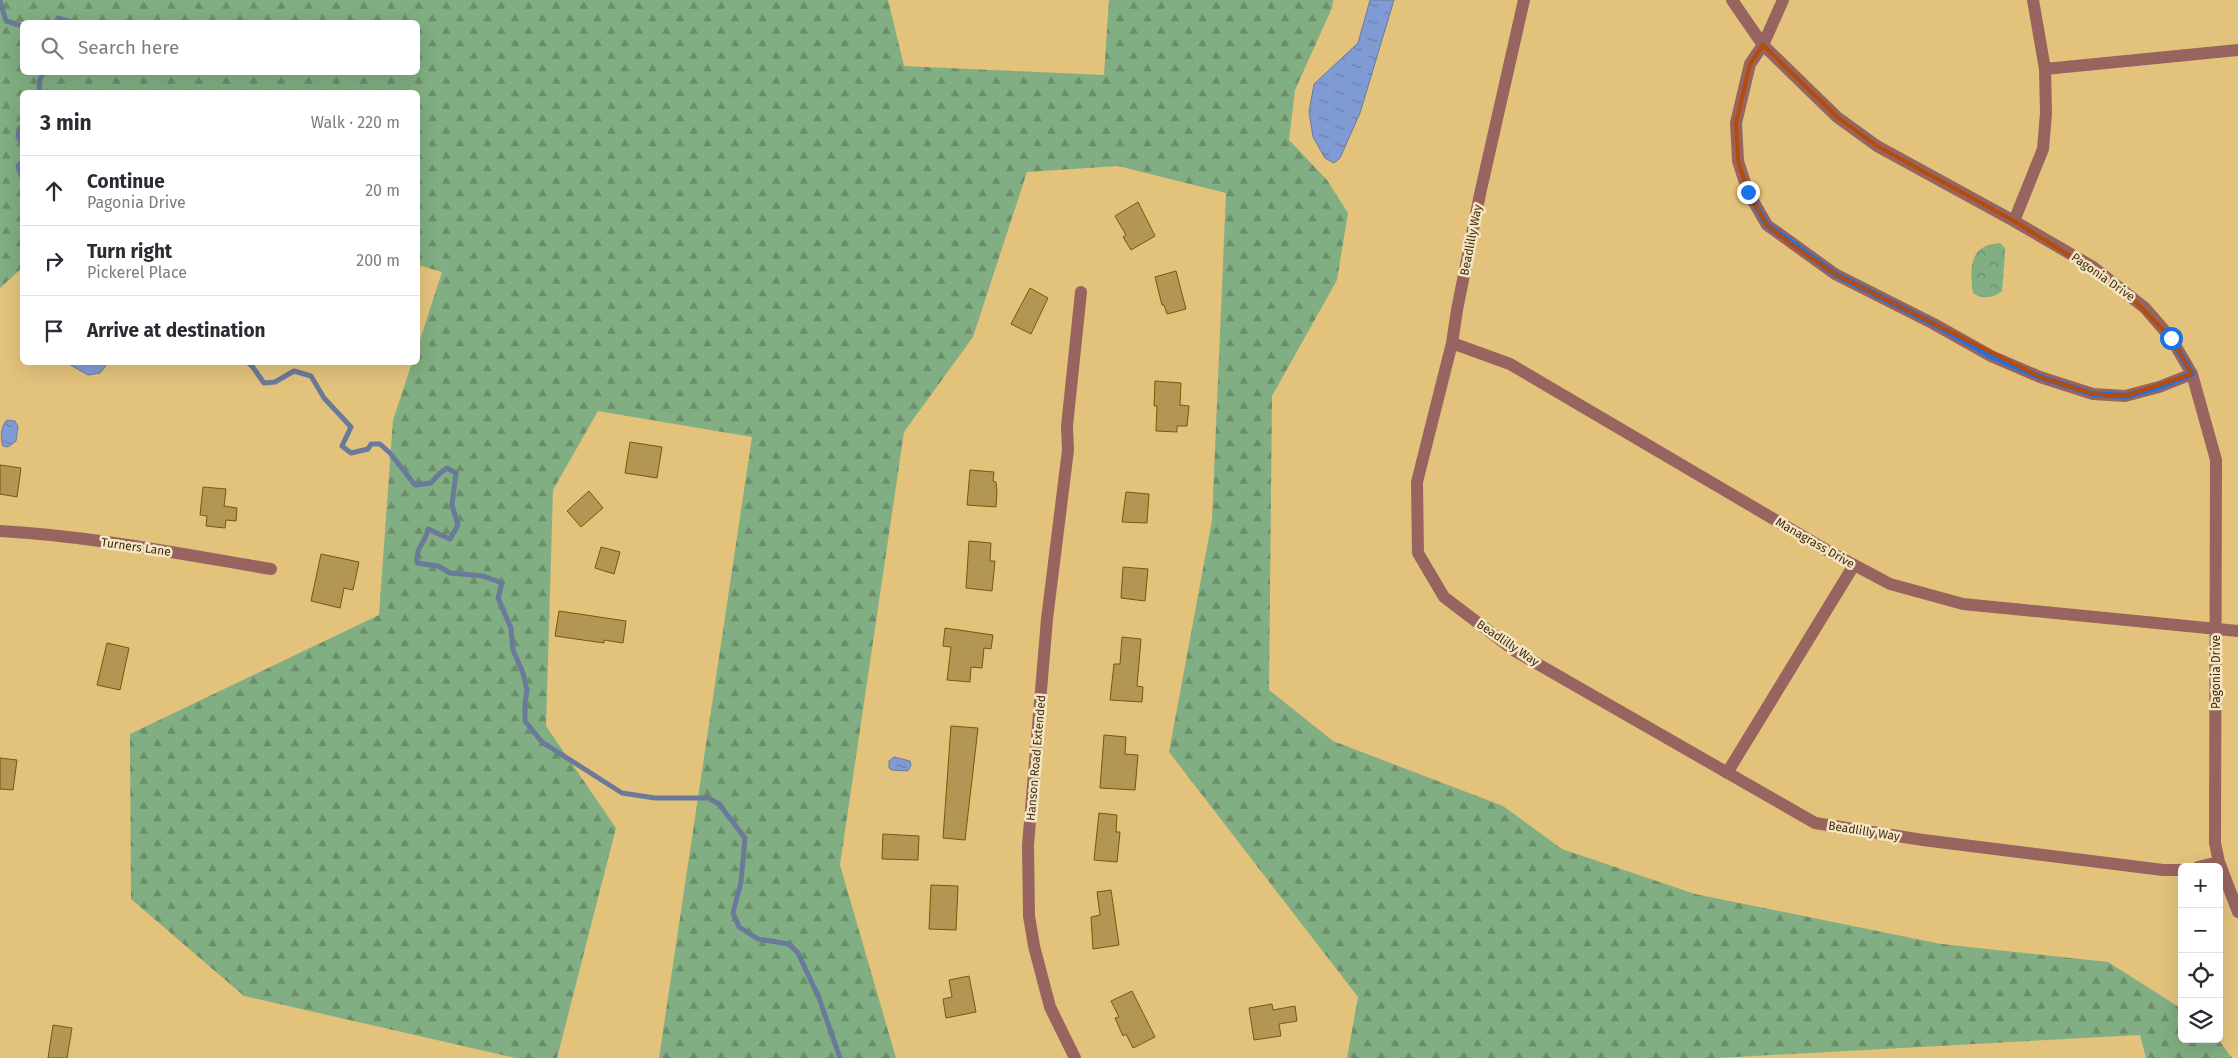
<!DOCTYPE html>
<meta charset="utf-8">
<style>
body{margin:0;font-family:"Fira Sans",sans-serif;background:#f2f2f3;color:#2b2b33}
.controls{position:absolute;right:15px;bottom:15px;display:grid;overflow:hidden;border-radius:8px;box-shadow:0 5px 20px #0002}
.controls button{width:45px;height:45px;display:grid;place-items:center;padding:0;border:0;border-bottom:1px solid #e1e1e2;background:#fff;color:#2b2b33;font:25px sans-serif}
.stop{position:absolute;width:15px;height:15px;margin:-11px;border:4px solid #1a73e8;border-radius:50%;background:#fff}
.stop.end{background:#1a73e8;border-color:#fff;box-shadow:0 1px 5px #0008}
.list{margin:0;padding:0;list-style:none}
h2{display:flex;justify-content:space-between;align-items:center;height:65px;margin:0;padding:0 20px;font-size:21px}
h2 small{font-size:16px;font-weight:400;color:#7c7c81}
.list li{display:grid;grid-template-columns:32px 1fr auto;gap:15px;align-items:center;box-sizing:border-box;height:70px;padding:0 20px;border-top:1px solid #e1e1e2}
.list b{display:block;font-size:19px;white-space:nowrap}
.list p{margin:0;font-size:16px;white-space:nowrap;color:#7c7c81}
.list em{font-size:16px;font-style:normal;color:#7c7c81}
.icon{flex:none;width:28px;height:28px;fill:none;stroke:currentColor;stroke-width:2;stroke-linecap:round;stroke-linejoin:round}
.map{position:relative;flex:none;width:2238px;height:1058px;overflow:hidden}
.search{position:absolute;background:#fff;box-shadow:0 5px 20px #0002;left:20px;top:20px;width:400px;height:55px;display:flex;align-items:center;gap:12px;box-sizing:border-box;padding:0 18px;border-radius:8px;color:#7c7c81;font-size:19px}
.panel{position:absolute;background:#fff;box-shadow:0 5px 20px #0002;left:20px;top:90px;width:400px;height:275px;border-radius:8px}
.map>svg:first-child{display:block}
.forest{fill:url(#forest-firs);fill-rule:evenodd}
.park{fill:url(#park-crowns)}
.water{fill:url(#water-ripples);stroke:#6b7a9a}
.lines{fill:none;stroke-linecap:round;stroke-linejoin:round}
.stream{stroke:#6b7a9a;stroke-width:5}
.building{fill:#b39554;stroke:#775906}
.minor{stroke:#986460;stroke-width:12}
.route{stroke:#1a73e8;stroke-width:6}
.marked{fill:none;stroke:#b44c0e;stroke-width:4;stroke-linejoin:round}
.labels{text-anchor:middle;dominant-baseline:central;stroke-width:5;stroke-linejoin:round;paint-order:stroke}
.street-label{font-size:12px;fill:#3b2e11;stroke:#f6e5c3}
</style>
<div class="map">
<svg width="2238" height="1058" viewBox="0 0 2238 1058">
<defs>
<pattern id="forest-firs" width="22" height="20" patternUnits="userSpaceOnUse" patternTransform="scale(1.25)"><rect width="22" height="20" fill="#81ae82"/><path d="M5 1l3.5 6h-7zM16 11l3.5 6h-7z" fill="#6b8e69"/></pattern>
<pattern id="park-crowns" width="20" height="18" patternUnits="userSpaceOnUse" patternTransform="scale(1.25)"><rect width="20" height="18" fill="#81ae82"/><path d="M2 6a3 3 0 1 1 6 0M12 15a3 3 0 1 1 6 0" fill="none" stroke="#6b8e69"/></pattern>
<pattern id="water-ripples" width="26" height="14" patternUnits="userSpaceOnUse" patternTransform="scale(1.25)"><rect width="26" height="14" fill="#809ad4"/><path d="M2 4q2-2 4 0t4 0M15 11q2-2 4 0t4 0" fill="none" stroke="#6a7eab"/></pattern>
</defs>
<rect width="100%" height="100%" fill="#e3c27c"/>
<path class="forest" d="M0,0H888L904,66L1104,75L1109,0H1333L1332,8L1295,90L1289,140L1327,180L1348,213L1337,280L1272,396L1269,690L1333,741L1503,806L1562,849L1695,894L1941,944L2108,962L2182,1009V1039H2218L2232,1058H2146L2140,1035L1717,1058H1347L1358,997L1169,752L1212,520L1226,193L1118,166L1027,172L973,337L904,432L840,865L896,1058H659L752,437L598,411L553,490L546,726L616,828L557,1058H516L244,996L131,899L130,734L379,615L393,420L412,363L418,362V346L442,272L418,265V92H22V268L0,288ZM22,22H418V72H22Z"/>
<path class="park" d="M2000,243L2005,248V253L2002,291C1993,298 1983,300 1973,293C1971,278 1968,255 1984,247C1988,244 1995,244 2000,243Z"/>
<path class="water" d="M1370,0H1394L1360,113L1340,158L1334,163L1325,158L1313,137L1309,112L1314,84L1358,43Z
M67,363H108L100,373L88,375Z
M7,420L15,421L18,427L16,441L8,447L3,446C0,438 1,426 7,420Z
M894,757L910,761L911,765L908,771L892,770L889,768V761Z"/>
<g class="lines">
<path class="stream" d="M0,1L6,21L22,26
M56,22L58,18L71,22
M39,92L40,79L44,72
M22,126L19,129L18,137L22,143
M22,162L18,166L22,178
M247,362L252,366L264,383L275,382L294,371L311,376L324,398L351,427L342,446L351,453L368,449L371,444H380L390,453L415,485L431,483L439,474L447,468L456,473L452,505L458,525L450,539L428,529C425,544 416,546 417,563L438,566L450,573L483,576L502,583L498,598L511,628L513,650L523,673L527,690L525,704V721L542,742L622,793L655,798H708L719,804L745,838L741,882L733,913L739,927L758,939L789,944L798,953L819,998L840,1058"/>
</g>
<path class="building" d="M1138,202L1155,236L1131,250L1123,237L1126,235L1115,216Z
M1176,271L1186,309L1167,314L1164,305H1162L1155,277Z
M1030,288L1048,298L1031,334L1011,324Z
M1155,381L1181,383L1180,405L1189,406L1187,426H1177V432L1156,431L1157,406H1154Z
M630,442L662,447L657,478L625,473Z
M0,465L21,468L17,497L0,494Z
M970,470L994,472L993,481L996,482L997,491L996,507L967,505Z
M203,487L226,489L224,506L237,508L236,521L226,520L225,528L206,526L207,516L200,515Z
M589,491L603,508L581,527L567,511Z
M1126,492L1149,494L1147,523L1122,522Z
M969,541L991,543L990,561H995L992,591L966,588Z
M601,547L620,552L614,574L595,568Z
M321,554L359,562L353,590L344,588L340,608L311,601Z
M1123,567L1148,569L1145,601L1121,598Z
M559,611L626,621L623,643L604,640V643L555,636Z
M945,628L993,635L991,649L984,648L982,668L971,667L970,682L947,680L951,647L943,646Z
M1122,637L1141,639L1137,686L1143,687L1142,702L1110,700L1114,664H1120Z
M107,643L129,648L120,690L97,685Z
M951,726L978,728L965,840L943,838Z
M1104,735L1126,737L1125,754L1138,755L1135,790L1100,788Z
M0,758L17,760L13,790L0,789Z
M1099,813L1117,815L1116,832H1120L1117,862L1094,860Z
M883,834L919,836L918,860L882,859Z
M931,885L958,886L956,930L929,929Z
M1111,890L1119,945L1093,949L1091,917L1100,915L1097,892Z
M969,976L976,1012L946,1018L943,999L952,997L949,980Z
M1132,991L1155,1037L1133,1048L1126,1034L1123,1036L1115,1018L1119,1017L1111,1001Z
M1272,1004L1273,1010L1295,1006L1297,1021L1279,1024L1281,1036L1254,1040L1249,1008Z
M53,1025L72,1028L67,1058H48Z"/>
<g class="lines">
<path class="minor" d="M1524,0L1480,194L1457,310L1452,343L1417,482L1418,553L1444,597L1515,651L1815,823L1923,840L2163,870H2182
M1732,0L1763,45L1837,117L1877,146L2014,221L2093,267L2145,308L2171,338L2192,374L2216,460L2215,843L2219,862L2238,912
M1783,0L1763,45L1750,64L1736,123L1738,161L1748,192L1767,225L1835,274L1934,324L1991,356L2040,377L2093,394L2125,396L2159,387L2192,374
M2045,69L2238,50
M2014,221L2043,149L2046,113L2045,69L2033,0
M1452,343L1510,364L1828,551L1890,584L1963,604L2238,631
M0,531C91,536 181,554 271,569
M1727,773L1854,565
M2198,867L2219,862
M1075,1058L1050,1007L1034,946L1029,916L1028,845L1047,619L1068,450L1067,426L1081,292"/>
</g>
<g class="lines">
<path class="route" d="M1748,192L1767,225L1835,274L1934,324L1991,356L2040,377L2093,394L2125,396L2159,387L2192,374L2171,338"/>
</g>
<path class="marked" d="M1763,45L1837,117L1877,146L2014,221L2123,289L2171,338L2192,374L2125,396L2093,394L2040,377L1835,274L1792,245L1767,225L1748,192L1738,161L1736,123L1750,64Z"/>
<g class="labels">
<g class="street-label">
<text transform="translate(1471 240) rotate(-79)">Beadlilly Way</text>
<text transform="translate(2103 277) rotate(35)">Pagonia Drive</text>
<text transform="translate(1815 543) rotate(30)">Managrass Drive</text>
<text transform="translate(136 547) rotate(8)">Turners Lane</text>
<text transform="translate(1508 643) rotate(34)">Beadlilly Way</text>
<text transform="translate(2216 672) rotate(-90)">Pagonia Drive</text>
<text transform="translate(1036 758) rotate(-85)">Hanson Road Extended</text>
<text transform="translate(1864 831) rotate(9)">Beadlilly Way</text>
</g>
</g>
</svg>
<div class="controls">
<button>+</button>
<button>−</button>
<button><svg class="icon" aria-label="locate" viewBox="0 0 24 24"><circle cx="12" cy="12" r="6"/><path d="M12 2v4M12 18v4M2 12h4M18 12h4"/></svg></button>
<button><svg class="icon" aria-label="layers" viewBox="0 0 24 24"><path d="M12 4l9 5-9 5-9-5zM3 14l9 5 9-5"/></svg></button>
</div>
<div class="stop" style="left:2171px;top:338px"></div>
<div class="stop end" style="left:1748px;top:192px"></div>
<div class="search"><svg class="icon" aria-label="search" viewBox="0 0 24 24"><circle cx="10" cy="10" r="6"/><path d="M15 15l6 6"/></svg>Search here</div>
<section class="panel">
<h2>3 min<small>Walk · 220 m</small></h2>
<ul class="list">
<li><svg class="icon" aria-label="ahead" viewBox="0 0 24 24"><path d="M12 20V5M6 11l6-6 6 6"/></svg><div><b>Continue</b><p>Pagonia Drive</p></div><em>20 m</em></li>
<li><svg class="icon" aria-label="right" viewBox="0 0 24 24"><path d="M7 20v-9h11M14 6l5 5-5 5"/></svg><div><b>Turn right</b><p>Pickerel Place</p></div><em>200 m</em></li>
<li><svg class="icon" aria-label="arrive" viewBox="0 0 24 24"><path d="M6 21V4h12l-3 4 3 4H6"/></svg><div><b>Arrive at destination</b></div></li>
</ul>
</section>
</div>
